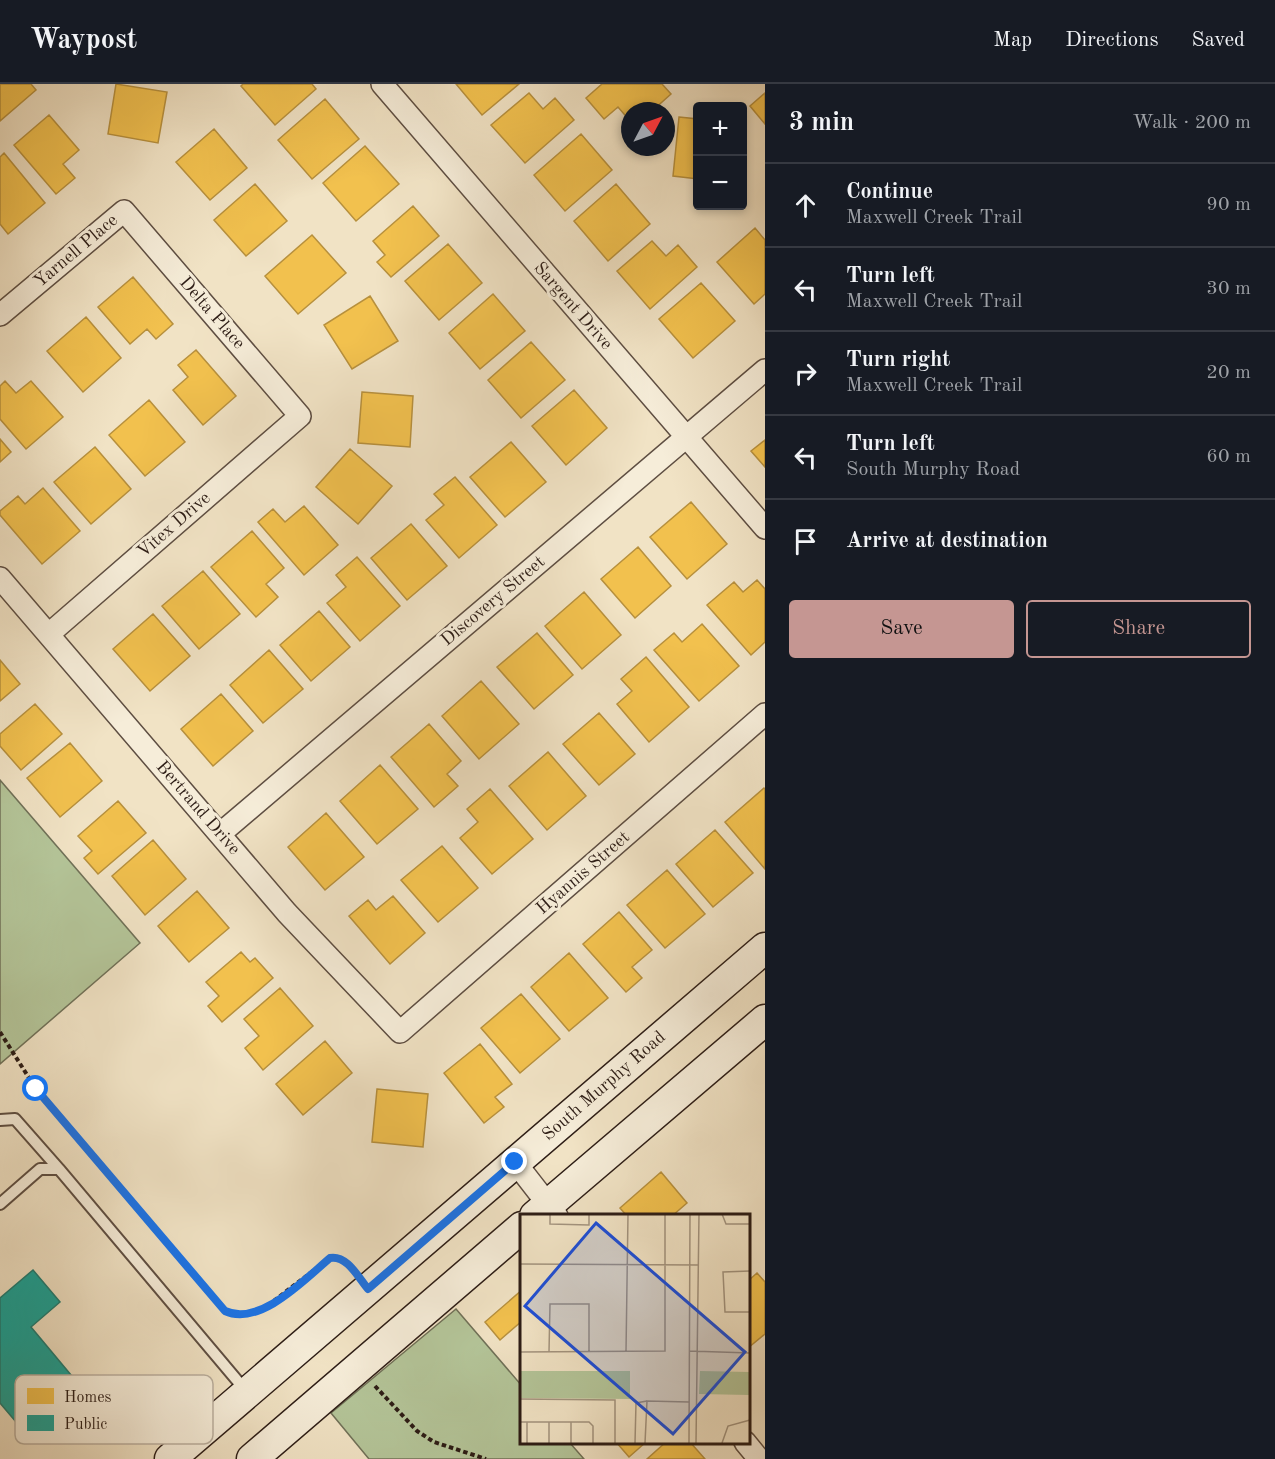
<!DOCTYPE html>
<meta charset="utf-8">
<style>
body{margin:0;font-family:"Old Standard TT",serif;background:#20242c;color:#f1f3f6}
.controls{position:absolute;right:18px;top:18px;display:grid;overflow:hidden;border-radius:6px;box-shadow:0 3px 9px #0003}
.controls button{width:54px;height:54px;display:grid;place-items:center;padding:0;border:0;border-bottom:2px solid #363941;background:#171b24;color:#f1f3f6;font:30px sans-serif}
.compass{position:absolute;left:621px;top:18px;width:54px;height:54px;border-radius:50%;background:#171b24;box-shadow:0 3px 9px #0003;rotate:49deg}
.stop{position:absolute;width:18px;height:18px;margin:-14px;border:4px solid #1a73e8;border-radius:50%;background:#fff}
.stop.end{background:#1a73e8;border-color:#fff;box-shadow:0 2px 6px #0008}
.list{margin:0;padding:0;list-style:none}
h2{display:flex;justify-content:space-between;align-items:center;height:78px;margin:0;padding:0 24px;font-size:26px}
h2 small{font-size:20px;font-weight:400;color:#9ea1a6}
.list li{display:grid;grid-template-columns:39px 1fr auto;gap:18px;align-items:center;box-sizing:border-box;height:84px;padding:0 24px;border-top:2px solid #363941}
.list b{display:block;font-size:22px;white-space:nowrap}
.list p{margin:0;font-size:20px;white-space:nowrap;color:#9ea1a6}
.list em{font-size:20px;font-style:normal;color:#9ea1a6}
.actions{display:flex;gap:12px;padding:18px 24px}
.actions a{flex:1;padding:14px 0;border:2px solid #c59692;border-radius:6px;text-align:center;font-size:21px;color:#c59692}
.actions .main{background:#c59692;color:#111}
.icon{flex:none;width:33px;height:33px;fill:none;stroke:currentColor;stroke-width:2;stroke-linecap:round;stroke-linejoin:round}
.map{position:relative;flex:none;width:765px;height:1375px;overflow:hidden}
header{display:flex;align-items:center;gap:36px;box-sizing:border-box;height:84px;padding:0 30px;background:#171b24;border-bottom:2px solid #363941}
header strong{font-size:28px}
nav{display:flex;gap:33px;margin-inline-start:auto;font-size:21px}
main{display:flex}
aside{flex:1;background:#171b24}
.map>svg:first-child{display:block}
.green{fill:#b4c599;stroke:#707158;stroke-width:1.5}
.homes{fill:#f2c14e;stroke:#b7903d;stroke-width:1.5}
.public{fill:#17a398;stroke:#1e7b71;stroke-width:1.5}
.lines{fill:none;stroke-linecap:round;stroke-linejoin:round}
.service-casing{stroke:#5e4e42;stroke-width:14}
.minor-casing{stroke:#5e4e42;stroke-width:24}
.secondary-casing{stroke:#2d1d16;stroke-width:33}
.path{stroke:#2d1d16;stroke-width:4;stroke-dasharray:4.5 3;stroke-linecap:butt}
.service{stroke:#f6edd9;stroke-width:10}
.minor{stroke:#f6edd9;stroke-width:21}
.secondary{stroke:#f6edd9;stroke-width:30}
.route{stroke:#1a73e8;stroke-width:8}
.labels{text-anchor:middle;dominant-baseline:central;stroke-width:6;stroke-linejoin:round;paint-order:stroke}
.street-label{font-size:18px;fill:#2d1d16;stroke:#f6edd9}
.inset-road{fill:none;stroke:#a3947f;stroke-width:1.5}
.view{fill:#1d4ed8;fill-opacity:0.15;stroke:#1d4ed8;stroke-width:3}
.inset-edge{fill:none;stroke:#2d1d16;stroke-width:3}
.key{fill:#f6edd9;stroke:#baaf9e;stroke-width:1.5}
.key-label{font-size:16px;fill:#2d1d16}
</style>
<header>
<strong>Waypost</strong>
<nav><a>Map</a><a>Directions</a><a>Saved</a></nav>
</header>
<main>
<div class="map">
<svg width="765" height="1375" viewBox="0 0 765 1375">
<rect width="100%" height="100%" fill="#f1e3c5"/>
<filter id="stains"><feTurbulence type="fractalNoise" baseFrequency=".00333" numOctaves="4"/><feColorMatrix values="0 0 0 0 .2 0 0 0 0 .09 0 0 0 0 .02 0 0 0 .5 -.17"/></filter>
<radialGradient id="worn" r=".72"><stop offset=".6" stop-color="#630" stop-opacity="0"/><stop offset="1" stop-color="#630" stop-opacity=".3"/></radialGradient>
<path class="green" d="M0,696L140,859L0,980Z
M456,1225L522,1302V1358L570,1359L584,1375H369L331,1329Z"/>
<path class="homes" d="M0,0H31L36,6L0,37Z
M116,0L167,8L158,59L108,50Z
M243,0H312L316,5L275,41L241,2Z
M456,0H519L482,31Z
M602,0H662L671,10L652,27H630V37L618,23L604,35L586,14Z
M529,9L543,25L555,14L574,36L525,79L491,41Z
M765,9V40L750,22Z
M325,15L359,55L312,95L278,56Z
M49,31L79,66L63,80L75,94L56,110L14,61Z
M679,33L698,35V95L673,92Z
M214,45L247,84L210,116L176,78Z
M581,50L612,86L565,127L534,91Z
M365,62L399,100L356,137L323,99Z
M4,69L45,119L8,150L0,140V73Z
M255,100L287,137L246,172L214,136Z
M616,100L650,140L608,177L574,137Z
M413,122L439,152L391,193L377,178L385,171L373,157Z
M755,144L765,156V210L754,220L717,178Z
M312,151L346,189L298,230L265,192Z
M652,157L666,172L678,161L697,183L650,225L617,187Z
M448,160L482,199L439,236L405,197Z
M133,193L173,240L156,255L147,245L130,260L98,223Z
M701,199L735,237L693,274L659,235Z
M493,210L525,247L480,285L449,249Z
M370,212L398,257L352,285L324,241Z
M86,233L121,274L83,308L47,267Z
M531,258L565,296L521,334L488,296Z
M196,266L236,312L203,341L173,306L188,293L178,281Z
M5,297L16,309L31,297L63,333L26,365L0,335V302Z
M574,306L607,344L566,381L532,342Z
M362,308L413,312L410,363L358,359Z
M149,316L185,358L145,392L109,351Z
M0,355L11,368L0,378Z
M765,356V383L751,367Z
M511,358L546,398L505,433L470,393Z
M95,363L131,405L91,440L54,398Z
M350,365L392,402L358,440L316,403Z
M455,393L497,441L459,474L426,436L444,421L434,410Z
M43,404L80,447L42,480L0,431V427L18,412L25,420Z
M691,418L727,460L687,495L650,453Z
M304,422L338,461L304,491L258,438L273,425L285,438Z
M411,440L447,482L407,516L371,474Z
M252,447L284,484L266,500L278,513L256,533L211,483Z
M638,463L671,502L635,534L601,495Z
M357,473L400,522L360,557L327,519L346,503L336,491Z
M203,487L240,530L199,565L162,522Z
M757,496L765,505V558L751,571L707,521L734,498L743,508Z
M584,508L621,551L582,585L545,542Z
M319,527L350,563L311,597L280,561Z
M153,530L190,572L150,607L113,565Z
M702,540L739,582L699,617L654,566L674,549L682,558Z
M537,549L573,591L534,625L497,583Z
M269,566L303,605L263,639L230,601Z
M646,573L689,623L649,658L617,620L632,607L621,595Z
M0,576L20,600L0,617Z
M481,597L519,640L479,675L442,632Z
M221,610L253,647L213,682L181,645Z
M35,620L62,650L21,686L0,662V650Z
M599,629L635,670L599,701L563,660Z
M429,640L461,677L447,690L458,702L434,723L391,673Z
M70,659L102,697L60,733L27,694Z
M548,668L586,712L547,746L509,702Z
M380,681L418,725L377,760L340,717Z
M764,704L765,705V785L725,738Z
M490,705L533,755L492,790L460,754L478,738L467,725Z
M118,717L146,749L98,790L84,774L92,767L78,752Z
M326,729L364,773L325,806L288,763Z
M715,746L753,789L713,823L676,780Z
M153,756L186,795L145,831L112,792Z
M442,762L478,804L438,838L401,796Z
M667,786L705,830L665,864L627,821Z
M197,807L229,844L189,878L158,842Z
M393,812L425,849L390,880L349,832L368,816L376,826Z
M619,828L652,866L632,883L642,894L626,908L583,860Z
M241,868L250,878L255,874L273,894L222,938L208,922L219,912L206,898Z
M569,869L608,914L569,947L531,903Z
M280,904L313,942L263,986L245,964L259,952L244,935Z
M521,910L560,955L520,989L481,944Z
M325,957L352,989L303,1031L276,1000Z
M480,960L512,1000L495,1013L504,1023L484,1039L444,989Z
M377,1005L428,1010L423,1063L372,1058Z
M661,1088L687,1119L672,1132H627L620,1124Z
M757,1189L765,1198V1250L748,1264V1197Z
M522,1206V1237L500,1256L485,1238Z
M616,1358H646L629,1373Z
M666,1358H690L705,1375H647Z"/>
<path class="public" d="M33,1186L60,1218L31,1243L86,1309L74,1319L83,1330L53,1355L46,1347L33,1358L0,1319V1214Z"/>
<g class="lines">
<defs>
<path id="service" d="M0,1036L15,1035L59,1085
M0,1120L40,1085H59L246,1307"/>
<path id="minor" d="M382,0L765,444
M0,231L124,127L300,332L49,550
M0,494L287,829L400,948L765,630
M221,749L765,286
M515,1078L557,1132
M745,1358L759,1375"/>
<path id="secondary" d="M535,1132L765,936
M170,1375L765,864
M252,1375L522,1143"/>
</defs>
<use href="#service" class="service-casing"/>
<use href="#minor" class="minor-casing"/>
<use href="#secondary" class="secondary-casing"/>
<path class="path" d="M0,948L36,1005L225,1227L237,1232L263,1225L330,1174C341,1172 346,1178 353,1186
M375,1302L417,1347L434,1358L486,1375"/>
<use href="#service" class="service"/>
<use href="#minor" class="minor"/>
<use href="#secondary" class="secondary"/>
</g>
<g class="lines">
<path class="route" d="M36,1005L225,1227C260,1243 305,1195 330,1174C347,1171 358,1193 368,1205L515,1078"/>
</g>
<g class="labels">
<g class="street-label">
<text transform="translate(76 167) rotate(-40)">Yarnell Place</text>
<text transform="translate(573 222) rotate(49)">Sargent Drive</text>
<text transform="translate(212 229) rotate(49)">Delta Place</text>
<text transform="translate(174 441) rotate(-41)">Vitex Drive</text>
<text transform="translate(493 517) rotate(-40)">Discovery Street</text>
<text transform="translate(198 724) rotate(49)">Bertrand Drive</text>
<text transform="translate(583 789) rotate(-41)">Hyannis Street</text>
<text transform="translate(604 1002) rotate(-41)">South Murphy Road</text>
</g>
</g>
<g transform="translate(520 1130)">
<rect width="230" height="230" fill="#f1e3c5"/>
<path d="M0,157H110V185L0,184ZM180,157L229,158V181L179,180Z" fill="#b4c599"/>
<path class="inset-road" d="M30,0V10L69,11V0M202,0L206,10H230M0,50L178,51M230,57L203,58L205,98H230M169,137L230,139M0,138L145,137V0M29,138L30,90H69V138M106,138L108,0M0,185L95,186V229M0,208H69L73,212V229M7,229V208M29,229V208M51,229V208M115,229L116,189L127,187M125,229L127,187L169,188M169,229L170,0M176,229L179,0M202,229L208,212L230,206"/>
<path class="view" d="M76,9L225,138L153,220L5,92Z"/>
<rect width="230" height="230" class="inset-edge"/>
</g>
<rect x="15" y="1291" width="198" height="69" rx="9" class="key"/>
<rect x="27" y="1304" width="27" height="16" fill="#f2c14e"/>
<rect x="27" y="1331" width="27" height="16" fill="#17a398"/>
<g class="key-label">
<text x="64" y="1318">Homes</text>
<text x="64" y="1345">Public</text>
</g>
<rect width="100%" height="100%" filter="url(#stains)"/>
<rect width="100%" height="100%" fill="url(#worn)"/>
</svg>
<div class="controls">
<button>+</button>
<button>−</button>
</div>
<svg class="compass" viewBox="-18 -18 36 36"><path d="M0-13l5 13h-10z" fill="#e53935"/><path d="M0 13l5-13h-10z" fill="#9ea1a6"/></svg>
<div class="stop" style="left:36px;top:1005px"></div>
<div class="stop end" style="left:515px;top:1078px"></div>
</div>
<aside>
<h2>3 min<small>Walk · 200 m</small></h2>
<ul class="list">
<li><svg class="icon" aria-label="ahead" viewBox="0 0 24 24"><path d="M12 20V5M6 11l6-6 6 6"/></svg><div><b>Continue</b><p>Maxwell Creek Trail</p></div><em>90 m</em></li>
<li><svg class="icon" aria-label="left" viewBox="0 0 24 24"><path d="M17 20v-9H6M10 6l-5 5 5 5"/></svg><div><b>Turn left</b><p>Maxwell Creek Trail</p></div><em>30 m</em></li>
<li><svg class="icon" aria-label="right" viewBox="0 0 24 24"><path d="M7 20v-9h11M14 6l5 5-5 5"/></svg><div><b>Turn right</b><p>Maxwell Creek Trail</p></div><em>20 m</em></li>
<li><svg class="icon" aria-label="left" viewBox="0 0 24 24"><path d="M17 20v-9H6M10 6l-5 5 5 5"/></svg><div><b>Turn left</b><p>South Murphy Road</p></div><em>60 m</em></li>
<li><svg class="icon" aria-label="arrive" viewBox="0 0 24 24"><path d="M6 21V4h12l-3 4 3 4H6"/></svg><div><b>Arrive at destination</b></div></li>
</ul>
<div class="actions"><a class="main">Save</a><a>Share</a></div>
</aside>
</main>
